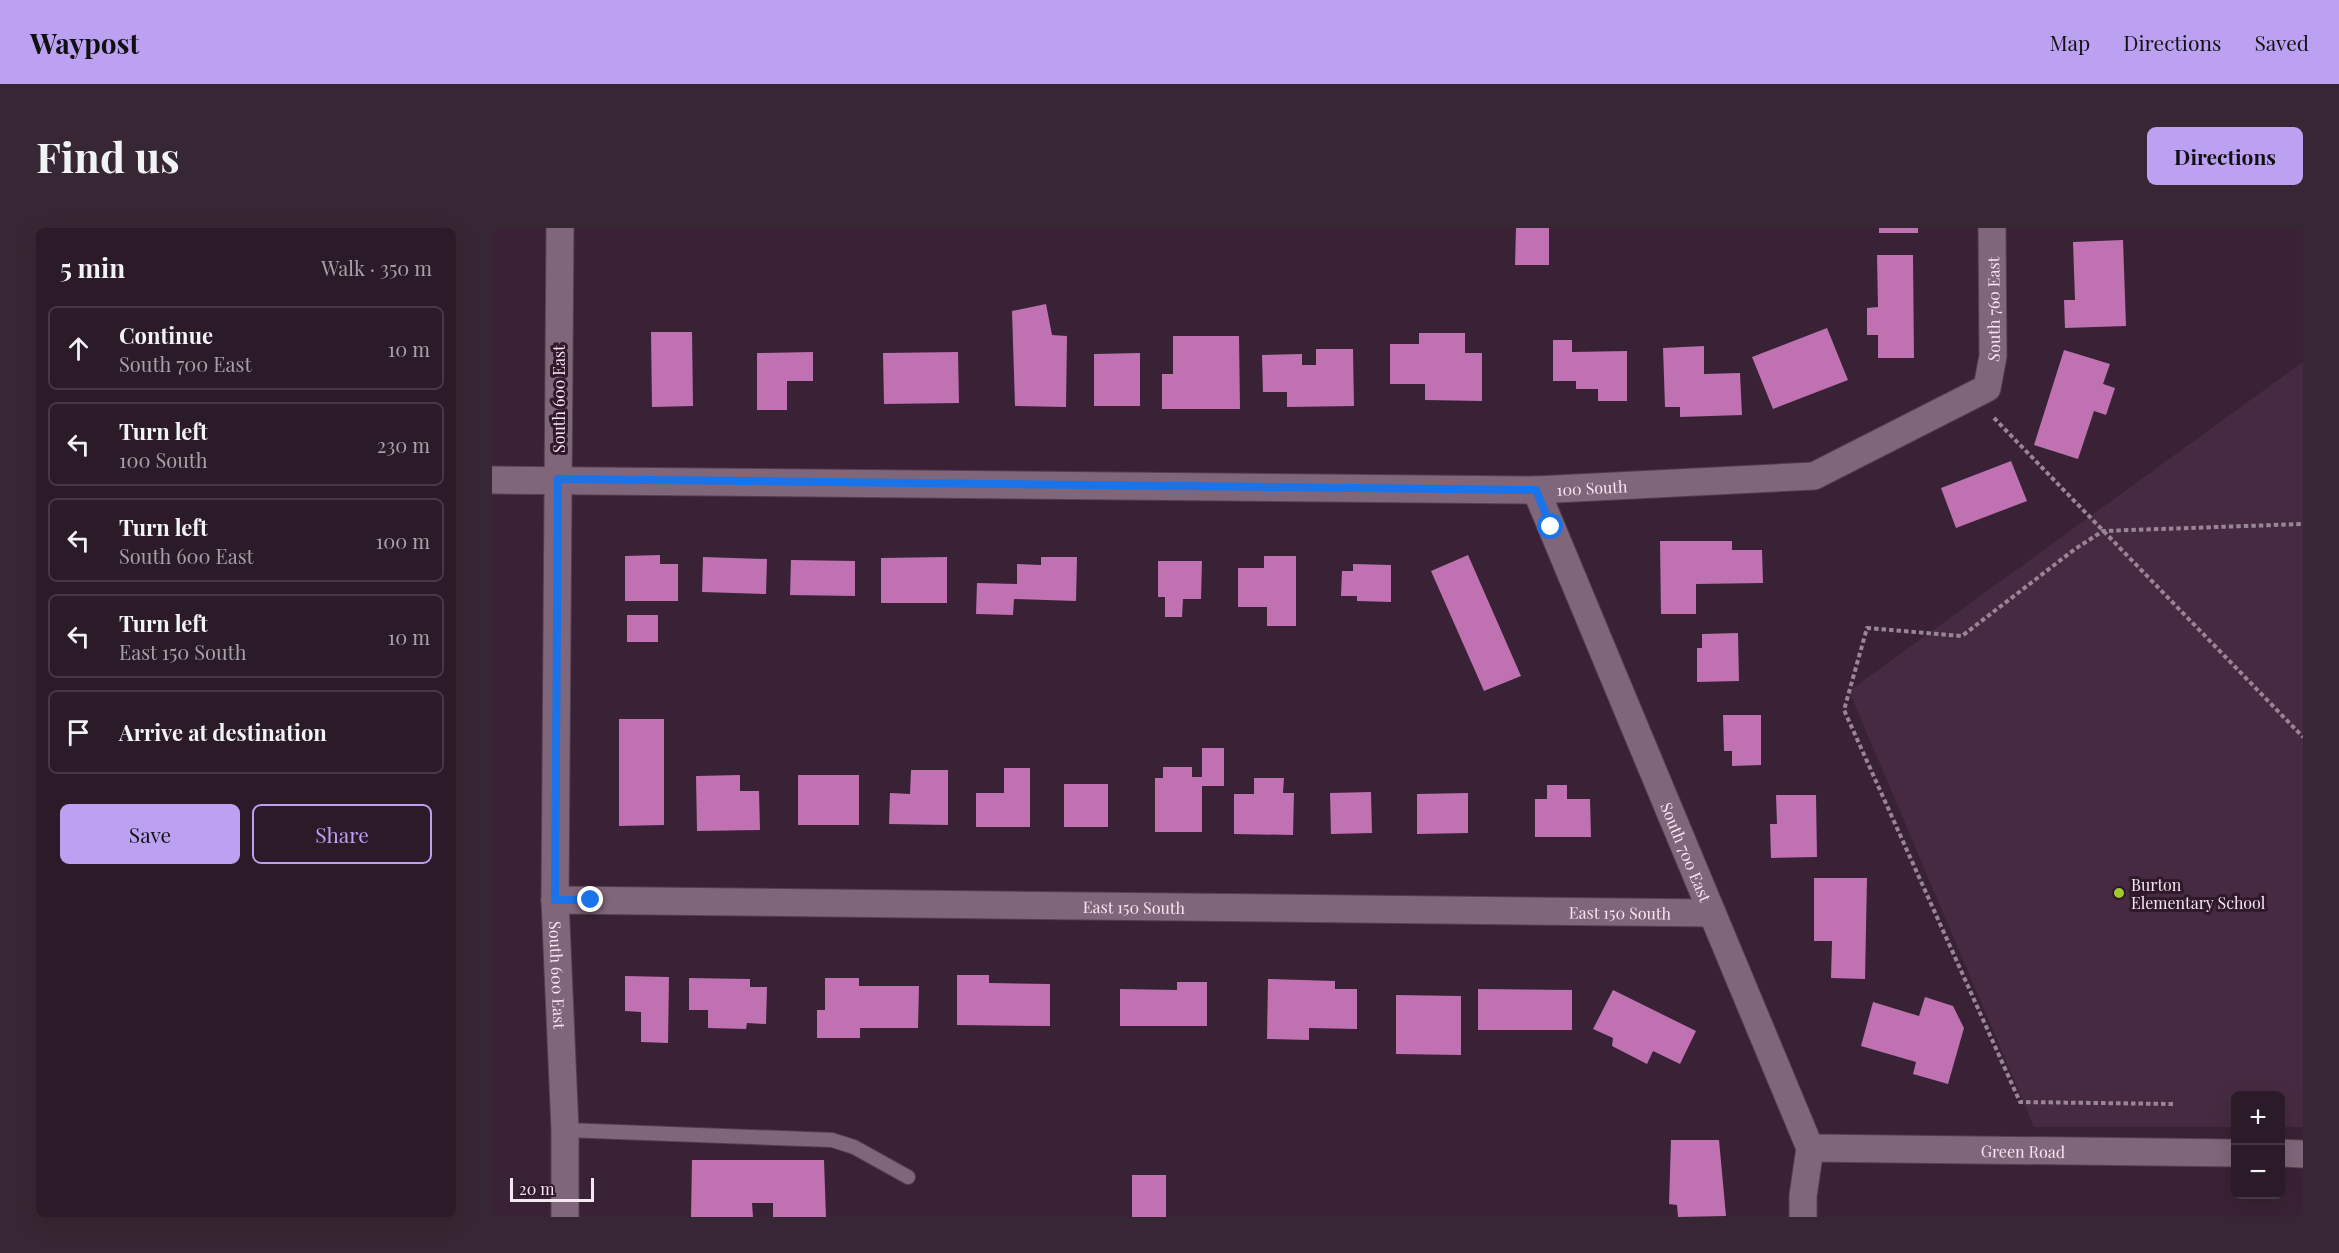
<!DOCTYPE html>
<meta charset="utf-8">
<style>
body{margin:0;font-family:"Playfair Display",serif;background:#372734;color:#f1f3f6}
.controls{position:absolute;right:18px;bottom:18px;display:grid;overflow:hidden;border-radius:9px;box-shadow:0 6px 24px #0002}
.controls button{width:54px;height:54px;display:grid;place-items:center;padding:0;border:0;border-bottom:2px solid #473845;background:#2b1a28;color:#f1f3f6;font:30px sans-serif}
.scale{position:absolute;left:18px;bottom:15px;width:84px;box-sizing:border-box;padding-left:6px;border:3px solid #f6e6f2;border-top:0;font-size:16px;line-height:21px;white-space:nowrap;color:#f6e6f2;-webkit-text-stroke:4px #2f192a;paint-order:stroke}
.stop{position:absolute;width:18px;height:18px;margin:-14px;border:4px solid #1a73e8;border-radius:50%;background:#fff}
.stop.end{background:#1a73e8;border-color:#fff;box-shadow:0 2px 6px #0008}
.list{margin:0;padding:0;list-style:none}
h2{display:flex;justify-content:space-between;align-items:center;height:78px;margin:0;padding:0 24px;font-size:26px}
h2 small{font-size:20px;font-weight:400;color:#a6a1a8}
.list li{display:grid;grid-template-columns:39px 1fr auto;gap:18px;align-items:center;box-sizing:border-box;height:84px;margin:0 12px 12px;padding:0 12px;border:2px solid #473845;border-radius:9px}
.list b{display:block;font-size:22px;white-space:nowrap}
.list p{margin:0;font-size:20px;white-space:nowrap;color:#a6a1a8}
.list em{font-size:20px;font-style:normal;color:#a6a1a8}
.actions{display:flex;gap:12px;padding:18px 24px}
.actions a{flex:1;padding:14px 0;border:2px solid #bca0f2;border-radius:9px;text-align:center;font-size:21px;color:#bca0f2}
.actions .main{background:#bca0f2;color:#111}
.icon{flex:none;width:33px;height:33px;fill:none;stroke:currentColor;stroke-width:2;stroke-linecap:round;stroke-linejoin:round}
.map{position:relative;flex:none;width:1811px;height:989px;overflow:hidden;border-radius:9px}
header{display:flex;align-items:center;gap:36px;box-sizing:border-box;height:84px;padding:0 30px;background:#bca0f2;color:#111}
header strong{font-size:28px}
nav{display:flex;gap:33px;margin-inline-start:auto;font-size:21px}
.intro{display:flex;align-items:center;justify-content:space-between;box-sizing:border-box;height:144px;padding:0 36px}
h1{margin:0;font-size:42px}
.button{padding:15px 27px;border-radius:9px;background:#bca0f2;color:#111;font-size:21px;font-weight:700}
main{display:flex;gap:36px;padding:0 36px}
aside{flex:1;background:#2b1a28;border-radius:9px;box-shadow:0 6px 24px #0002}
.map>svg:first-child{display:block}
.built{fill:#462a41}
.building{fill:#bf71b1}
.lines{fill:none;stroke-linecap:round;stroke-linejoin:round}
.service-casing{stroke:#53404f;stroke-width:16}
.minor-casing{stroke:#53404f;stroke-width:29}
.path{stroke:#998595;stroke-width:4;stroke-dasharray:4.5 3;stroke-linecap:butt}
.service{stroke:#80667a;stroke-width:14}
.minor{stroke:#80667a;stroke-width:27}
.route{stroke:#1a73e8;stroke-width:8}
.poi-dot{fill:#a0c92b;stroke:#2f192a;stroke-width:2}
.labels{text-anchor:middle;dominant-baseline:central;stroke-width:6;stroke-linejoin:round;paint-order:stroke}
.street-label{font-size:16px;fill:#f6e6f2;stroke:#2f192a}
.poi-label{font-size:16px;fill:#f6e6f2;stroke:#2f192a;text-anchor:start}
</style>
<header>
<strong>Waypost</strong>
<nav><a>Map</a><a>Directions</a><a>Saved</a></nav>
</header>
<div class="intro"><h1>Find us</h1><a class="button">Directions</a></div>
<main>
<aside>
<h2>5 min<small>Walk · 350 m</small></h2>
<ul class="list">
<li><svg class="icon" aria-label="ahead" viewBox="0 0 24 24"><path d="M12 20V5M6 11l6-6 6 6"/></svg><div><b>Continue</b><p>South 700 East</p></div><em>10 m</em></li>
<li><svg class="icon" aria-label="left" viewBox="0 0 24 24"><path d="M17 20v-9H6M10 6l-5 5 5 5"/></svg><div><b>Turn left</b><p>100 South</p></div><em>230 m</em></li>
<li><svg class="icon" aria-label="left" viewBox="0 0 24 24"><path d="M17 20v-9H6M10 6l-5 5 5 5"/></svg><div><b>Turn left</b><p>South 600 East</p></div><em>100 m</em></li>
<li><svg class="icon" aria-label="left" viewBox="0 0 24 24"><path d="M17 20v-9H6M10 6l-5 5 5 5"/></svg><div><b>Turn left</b><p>East 150 South</p></div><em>10 m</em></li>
<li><svg class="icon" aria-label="arrive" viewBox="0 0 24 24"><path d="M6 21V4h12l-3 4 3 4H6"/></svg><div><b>Arrive at destination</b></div></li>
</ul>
<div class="actions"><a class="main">Save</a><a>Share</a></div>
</aside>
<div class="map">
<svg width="1811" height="989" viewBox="0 0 1811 989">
<rect width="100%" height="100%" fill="#392235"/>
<path class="built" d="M1811,134V899H1789L1788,868H1744L1743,899H1542L1357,463Z"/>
<path class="building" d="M1024,0H1057V37H1023Z
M1387,0H1426V5H1387Z
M1631,12L1634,98L1573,100L1572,72H1583L1581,14Z
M1385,27H1421L1422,130H1386V107H1375V80L1386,79Z
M554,76L560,107L575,108L574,179L523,178L520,83Z
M1335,100L1356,152L1281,181L1260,129Z
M159,104H200L201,178L160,179Z
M927,105H973V125H990V173L933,172V156H898V116H927Z
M681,108H747L748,181H670V146H681Z
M1061,112H1080V124L1135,123V173H1106V161H1084V153H1061Z
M1212,118V146L1248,145L1250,187L1188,189V179H1173L1171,120Z
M824,121H861L862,178L795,179V164H771L770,127L810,126V137H824Z
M1572,122L1618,136L1611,156L1623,160L1614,187L1602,183L1586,231L1542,217Z
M321,124V153H295V182H265V125Z
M466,124L467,175L392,176L391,125Z
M648,125V178H602V126Z
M1519,233L1535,273L1464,300L1449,260Z
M1168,313H1240V322H1270L1271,355L1204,356V386H1169Z
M168,327V336H186V373H133V328Z
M976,327L1029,448L992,463L939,343Z
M772,328H804V398H775V379H746V340H772Z
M211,329L275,331L274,366L210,364Z
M455,329V375H389V330Z
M549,329H585L584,373L522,371L521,387L484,386L485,355L525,356V336L549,337Z
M299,332L363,333V368L298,367Z
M666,333H710L709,371H691L690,389H673V369H666Z
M861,336L899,337V374L865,373V368H849L850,343H861Z
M135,387H166V414H135Z
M1246,405L1247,453L1205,454V420H1210V406Z
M1231,487H1269V537L1240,538V523H1232Z
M127,491H172V597L127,598Z
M710,520H732V558H710V604H663V550H671V539H700V549H710Z
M512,540H538V599H484V565H512Z
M419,542H456V597L397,596L398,565L418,566Z
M248,547V563H267L268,602L205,603L204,548Z
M306,547H367V597H306Z
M762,550H792L791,565H802L801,607L742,606V566H762Z
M572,556H616V599H572Z
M1055,557H1075V571H1098L1099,609H1043V571H1055Z
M879,564L880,605L839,606L838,565Z
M976,565V605L925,606V566Z
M1284,567H1324L1325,629L1279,630L1278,596H1285Z
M1322,650H1375L1373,751L1339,750L1340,713H1322Z
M465,747H497V755L558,756V798L465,797Z
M133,748L177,749L176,815L149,814V784L133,783Z
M197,750L258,751V759H275L274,796L255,795L254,801L216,800V782H197Z
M333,750H367V758H427L426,800H368V810H325V782H333Z
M776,751L843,753V761H865V801L817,800V812L775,811Z
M685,754H715V798H628V761L685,762Z
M986,761L1080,762V802H986Z
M1121,762L1204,803L1188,836L1161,823L1155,836L1120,818L1121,810L1101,801Z
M904,767L969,768V827L904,826Z
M1433,769L1461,778L1472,800L1456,856L1421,846L1424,834L1369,818L1381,774L1427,788Z
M1179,912H1227L1234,988L1186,989L1185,977L1177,976Z
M200,932H332L334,989H281V975H260L261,989H199Z
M640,947H674V989H640Z"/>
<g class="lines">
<defs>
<path id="service" d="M73,902L340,912L362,919L416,949"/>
<g id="minor">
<path id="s1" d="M68,0L63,672L73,902V989"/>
<path id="s2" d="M0,252L1044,262L1322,248L1495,160L1501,128L1500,0"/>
<path id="s3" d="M1044,262L1318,920L1311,968V989"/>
<path id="s4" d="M63,672L1220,685"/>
<path id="s5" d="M1318,920L1744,925"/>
<path d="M1788,925L1811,926"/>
</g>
</defs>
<use href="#service" class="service-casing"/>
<use href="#minor" class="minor-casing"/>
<path class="path" d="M1502,190L1811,509
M1681,876L1528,874L1352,482L1375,400L1470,408L1583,321L1611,303L1811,296"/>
<use href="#service" class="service"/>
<use href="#minor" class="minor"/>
</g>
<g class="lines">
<path class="route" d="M99,672H63L66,251L1044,262L1059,299"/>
</g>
<circle class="poi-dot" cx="1627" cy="665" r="6"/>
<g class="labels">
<g class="street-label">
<text stroke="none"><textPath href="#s2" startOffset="1596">South 760 East</textPath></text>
<text transform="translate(66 171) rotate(-90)">South 600 East</text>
<text stroke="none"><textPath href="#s2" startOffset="1100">100 South</textPath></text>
<text stroke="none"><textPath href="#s3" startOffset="392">South 700 East</textPath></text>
<text stroke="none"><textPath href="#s4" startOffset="579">East 150 South</textPath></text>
<text stroke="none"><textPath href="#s4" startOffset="1065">East 150 South</textPath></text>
<text stroke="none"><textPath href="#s1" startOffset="747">South 600 East</textPath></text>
<text stroke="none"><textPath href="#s5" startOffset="213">Green Road</textPath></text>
</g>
<g class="poi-label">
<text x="1639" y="656">Burton<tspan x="1639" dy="18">Elementary School</tspan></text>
</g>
</g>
</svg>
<div class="controls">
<button>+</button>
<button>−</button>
</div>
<div class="scale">20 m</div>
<div class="stop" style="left:1059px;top:299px"></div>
<div class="stop end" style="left:99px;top:672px"></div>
</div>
</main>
